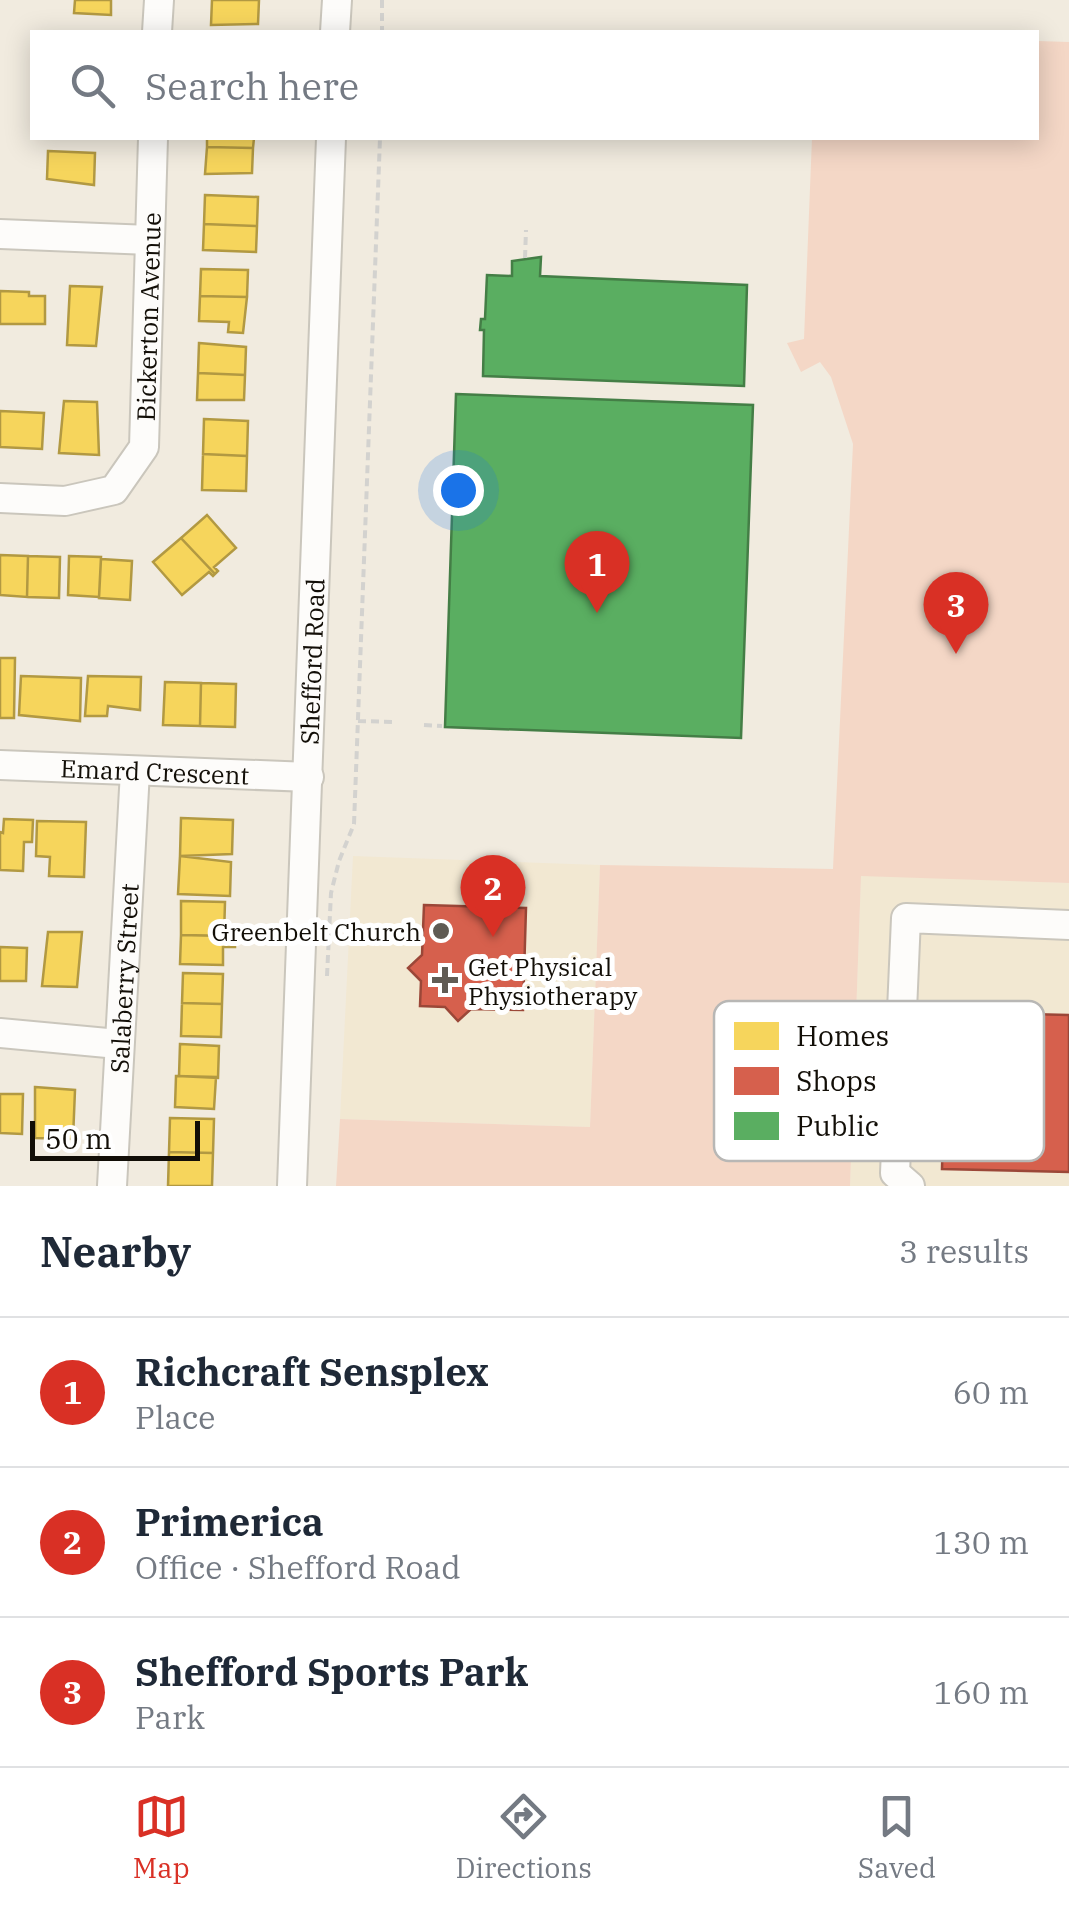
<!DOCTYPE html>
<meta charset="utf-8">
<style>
body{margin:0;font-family:"IBM Plex Serif",serif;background:#f2f2f3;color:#1f2937}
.scale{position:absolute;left:30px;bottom:25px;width:170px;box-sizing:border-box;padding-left:10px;border:5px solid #120e07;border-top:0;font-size:28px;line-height:35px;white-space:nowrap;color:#120e07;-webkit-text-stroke:8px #fff;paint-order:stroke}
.you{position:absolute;left:458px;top:490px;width:35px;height:35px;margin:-25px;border:8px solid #fff;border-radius:50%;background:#1a73e8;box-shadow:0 0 0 15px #1a73e833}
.badge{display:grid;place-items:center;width:65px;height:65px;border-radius:50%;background:#d93025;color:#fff;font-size:32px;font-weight:700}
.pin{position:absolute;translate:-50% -82px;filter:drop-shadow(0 2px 5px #0008)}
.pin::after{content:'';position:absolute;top:52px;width:35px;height:30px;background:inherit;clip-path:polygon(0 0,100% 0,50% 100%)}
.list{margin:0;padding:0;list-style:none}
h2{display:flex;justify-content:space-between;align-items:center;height:130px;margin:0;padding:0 40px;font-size:42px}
h2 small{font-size:32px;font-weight:400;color:#747a83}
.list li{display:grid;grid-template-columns:65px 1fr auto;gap:30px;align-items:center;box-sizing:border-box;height:150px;padding:0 40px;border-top:2px solid #e0e1e3}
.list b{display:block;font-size:38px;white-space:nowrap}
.list p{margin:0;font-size:32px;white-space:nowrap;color:#747a83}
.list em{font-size:32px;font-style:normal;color:#747a83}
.icon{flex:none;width:55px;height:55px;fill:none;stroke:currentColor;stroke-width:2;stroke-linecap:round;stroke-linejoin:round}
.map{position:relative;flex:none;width:1069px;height:1186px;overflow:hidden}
.search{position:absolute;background:#fff;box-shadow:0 5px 25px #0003;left:30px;right:30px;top:30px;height:110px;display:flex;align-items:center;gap:25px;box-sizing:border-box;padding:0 35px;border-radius:0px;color:#747a83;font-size:38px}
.sheet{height:580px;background:#fff}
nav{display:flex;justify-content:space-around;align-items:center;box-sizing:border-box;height:140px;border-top:2px solid #e0e1e3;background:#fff;font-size:28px;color:#747a83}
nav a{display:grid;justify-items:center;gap:5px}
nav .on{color:#d93025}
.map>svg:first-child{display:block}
.built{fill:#f2e8d2}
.green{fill:#f4d7c6}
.homes{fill:#f6d55c;stroke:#b29942;stroke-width:2.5}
.shops{fill:#d6604d;stroke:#9b4738;stroke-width:2.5}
.public{fill:#5aae61;stroke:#447e46;stroke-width:2.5}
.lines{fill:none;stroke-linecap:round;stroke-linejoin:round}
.minor-casing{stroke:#cac6bc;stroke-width:32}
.path{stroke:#d3d2cf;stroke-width:4;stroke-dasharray:8 5;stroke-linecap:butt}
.minor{stroke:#fdfcfa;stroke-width:28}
.poi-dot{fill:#605b53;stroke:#fff;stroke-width:4}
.labels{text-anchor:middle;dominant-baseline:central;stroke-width:10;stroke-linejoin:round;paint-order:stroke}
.street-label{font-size:25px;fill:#120e07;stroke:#fff}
.poi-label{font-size:25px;fill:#120e07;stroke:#fff;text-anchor:end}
.key{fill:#fff;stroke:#b8b7b5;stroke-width:2.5}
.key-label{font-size:28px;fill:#120e07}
</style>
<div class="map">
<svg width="1069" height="1186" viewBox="0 0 1069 1186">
<rect width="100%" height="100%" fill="#f1ebdf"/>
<path class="built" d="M353,856L600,865L590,1127L340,1119Z
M861,875L1069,883V1186H850Z"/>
<path class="green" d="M1037,41L1069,42V883L861,876L850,1186H336L340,1119L590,1127L600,865L833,869L853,444L831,377L820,362L801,372L787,343L804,339L812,138H1036Z"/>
<path class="homes" d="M75,0H111V15L74,13Z
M212,0H259L258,24L211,25Z
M207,138H254L253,148L207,147Z
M207,147L253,148L252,173L205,174Z
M48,151L95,153L94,185L47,179Z
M205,195L258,197L257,226L204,224Z
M204,224L257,226L256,252L203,250Z
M201,269L248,270L247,297L200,296Z
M70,286L102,287L96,346L67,345Z
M0,291L29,292V296H45V324H0Z
M200,296L247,297L243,333L228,332L229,322L199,321Z
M199,343L246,347L245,375L198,373Z
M198,373L245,375L244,400H197Z
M64,401L97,402L99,455L59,453Z
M0,411L44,413L42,449L0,447Z
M204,419L248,421L247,456L203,454Z
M203,454L247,456L246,491L202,490Z
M207,515L236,548L214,567L218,571L215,574L181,538Z
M181,538L215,574L213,576L209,572L182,595L153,562Z
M0,555L28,556L27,597L0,595Z
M28,556L60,557L59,598L27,597Z
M69,556L101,557L99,597L68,595Z
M101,559L132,561L130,600L99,598Z
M0,658H15L14,718H0Z
M21,676L81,678L80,721L19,715Z
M88,676L141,677L140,710L108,706L107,716H85Z
M165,682L201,683L200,726L163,725Z
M201,683L236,684L235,727L200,726Z
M181,818L233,820L232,854L180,856Z
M4,819L33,820L32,842H24L23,871L0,870V832L3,833Z
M37,821L86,822L84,877L49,876L50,857L36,856Z
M180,856L231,862L230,896L178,894Z
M181,901L225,902L224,936L181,935Z
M48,932H82L77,987L42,986Z
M181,935L235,936V947H223V965L180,964Z
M0,947L27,948L26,981H0Z
M183,973L223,974L222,1004L182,1003Z
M182,1003L222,1004L221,1037L181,1036Z
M180,1044L219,1046L218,1078L179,1076Z
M176,1076L216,1077L214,1109L175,1107Z
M35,1087L75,1090L73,1139L35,1138Z
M0,1094H23L22,1134L0,1133Z
M170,1118L214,1119L213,1153L169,1152Z
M169,1152L213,1153L212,1186H168Z"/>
<path class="shops" d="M424,905L526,908L523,1010L471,1009L458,1021L445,1007L420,1006L421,981L408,968L422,955Z
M946,1012L1069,1015V1172L942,1169Z"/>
<path class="public" d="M541,257L540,276L747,285L744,386L483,376L484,330H480L481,319H485L487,275L512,276V261Z
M456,394L753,405L741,738L445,727Z"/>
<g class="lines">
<defs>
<g id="minor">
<path d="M157,32L159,0"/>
<path d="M335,32L337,0"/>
<path d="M0,234L150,240"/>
<path id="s1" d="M0,498L65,501L114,490L144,447L153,138"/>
<path id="s2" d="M0,765L309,777"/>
<path d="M0,1033L118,1044"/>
<path id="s3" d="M112,1186L135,771"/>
<path id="s4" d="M292,1186L331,138"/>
<path d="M910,1186L895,1173L906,918L1069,925"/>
</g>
</defs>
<use href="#minor" class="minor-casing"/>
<path class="path" d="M382,0V32
M525,258L526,230
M438,499H453
M358,721L395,722
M424,725L442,726
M327,976L331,893L339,861L354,824L380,138"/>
<use href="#minor" class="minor"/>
</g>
<g class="poi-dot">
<circle cx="441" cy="931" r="10"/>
<path d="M440 965h10v10h10v10h-10v10h-10v-10h-10v-10h10z"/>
</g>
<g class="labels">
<g class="street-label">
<text stroke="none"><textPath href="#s1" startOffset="298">Bickerton Avenue</textPath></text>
<text stroke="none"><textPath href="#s4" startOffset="525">Shefford Road</textPath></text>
<text stroke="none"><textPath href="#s2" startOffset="155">Emard Crescent</textPath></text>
<text stroke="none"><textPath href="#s3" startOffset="208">Salaberry Street</textPath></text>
</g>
<g class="poi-label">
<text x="421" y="931">Greenbelt Church</text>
<text x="468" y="966" text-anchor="start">Get Physical<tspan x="468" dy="29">Physiotherapy</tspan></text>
</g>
</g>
<rect x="714" y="1001" width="330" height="160" rx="15" class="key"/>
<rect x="734" y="1022" width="45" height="28" fill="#f6d55c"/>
<rect x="734" y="1067" width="45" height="28" fill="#d6604d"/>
<rect x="734" y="1112" width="45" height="28" fill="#5aae61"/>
<g class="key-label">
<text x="796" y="1046">Homes</text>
<text x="796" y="1091">Shops</text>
<text x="796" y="1136">Public</text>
</g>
</svg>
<div class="scale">50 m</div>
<div class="you"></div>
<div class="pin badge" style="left:597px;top:613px">1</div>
<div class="pin badge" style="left:493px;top:937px">2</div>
<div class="pin badge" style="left:956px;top:654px">3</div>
<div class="search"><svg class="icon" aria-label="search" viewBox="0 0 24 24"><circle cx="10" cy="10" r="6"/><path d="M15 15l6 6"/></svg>Search here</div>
</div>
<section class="sheet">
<h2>Nearby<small>3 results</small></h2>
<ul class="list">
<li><span class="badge">1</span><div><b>Richcraft Sensplex</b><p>Place</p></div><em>60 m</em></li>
<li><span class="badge">2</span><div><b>Primerica</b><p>Office · Shefford Road</p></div><em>130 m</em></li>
<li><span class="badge">3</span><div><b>Shefford Sports Park</b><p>Park</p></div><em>160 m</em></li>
</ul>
</section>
<nav>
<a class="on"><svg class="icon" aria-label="map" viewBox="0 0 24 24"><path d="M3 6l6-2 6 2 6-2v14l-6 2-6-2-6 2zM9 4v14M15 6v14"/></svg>Map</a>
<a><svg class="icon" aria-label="directions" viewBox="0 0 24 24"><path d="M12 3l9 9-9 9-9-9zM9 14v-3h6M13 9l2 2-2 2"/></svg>Directions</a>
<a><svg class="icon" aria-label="saved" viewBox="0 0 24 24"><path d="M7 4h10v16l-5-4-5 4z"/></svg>Saved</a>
</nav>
